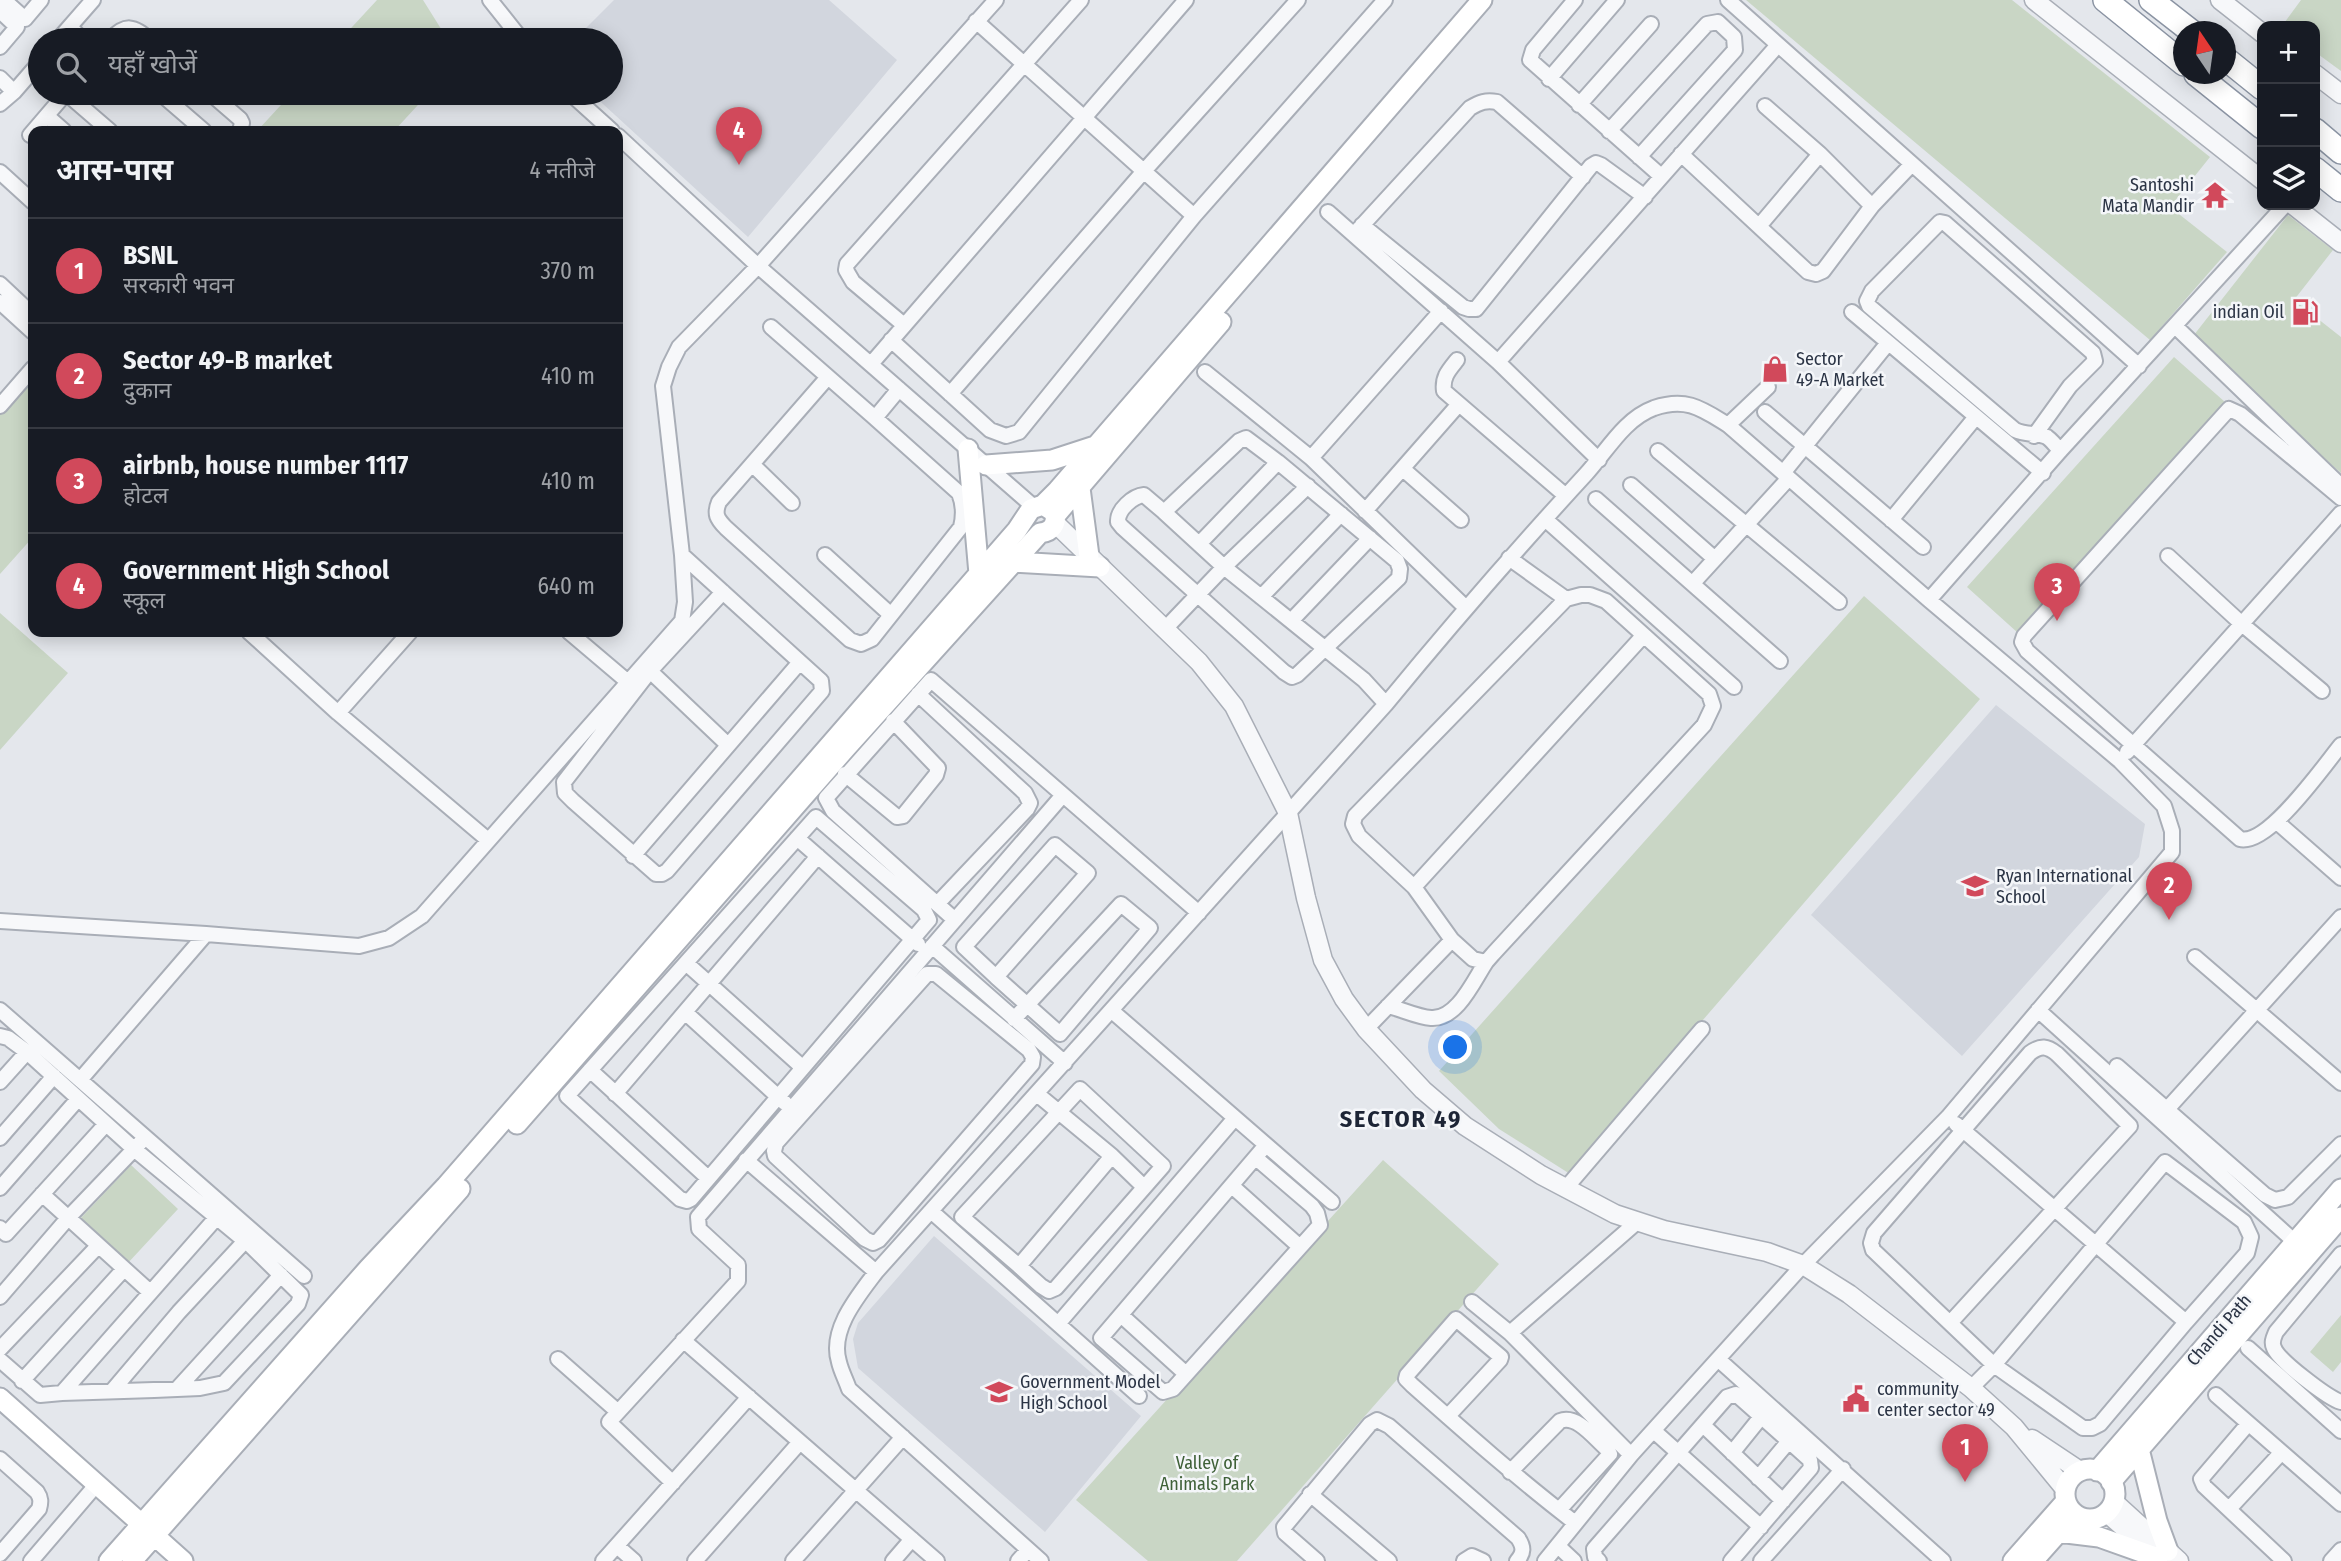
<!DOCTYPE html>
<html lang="hi">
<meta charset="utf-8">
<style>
body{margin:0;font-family:"Fira Sans Condensed","Noto Sans Devanagari",sans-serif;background:#20242c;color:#f1f3f6}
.controls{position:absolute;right:21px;top:21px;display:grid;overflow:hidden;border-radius:14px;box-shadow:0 4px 18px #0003}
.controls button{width:63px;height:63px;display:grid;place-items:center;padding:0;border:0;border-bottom:2px solid #363941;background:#171b24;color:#f1f3f6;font:35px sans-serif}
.compass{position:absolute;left:2173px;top:21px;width:63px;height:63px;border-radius:50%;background:#171b24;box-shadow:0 4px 18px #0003;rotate:347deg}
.you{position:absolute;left:1456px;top:1048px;width:24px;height:24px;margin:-18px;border:5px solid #fff;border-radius:50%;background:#1a73e8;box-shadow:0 0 0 10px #1a73e833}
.badge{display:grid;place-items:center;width:46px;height:46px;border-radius:50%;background:#d1495b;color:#fff;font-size:23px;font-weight:700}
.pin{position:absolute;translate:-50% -58px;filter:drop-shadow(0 2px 4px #0008)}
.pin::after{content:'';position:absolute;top:37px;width:24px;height:21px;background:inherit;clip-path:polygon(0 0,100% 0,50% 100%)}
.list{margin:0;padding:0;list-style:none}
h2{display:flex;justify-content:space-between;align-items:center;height:91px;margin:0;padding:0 28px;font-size:30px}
h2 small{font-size:23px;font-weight:400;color:#9ea1a6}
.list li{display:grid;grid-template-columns:46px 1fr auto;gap:21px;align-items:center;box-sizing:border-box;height:105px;padding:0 28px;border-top:2px solid #363941}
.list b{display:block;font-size:26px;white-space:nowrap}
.list p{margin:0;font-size:23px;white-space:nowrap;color:#9ea1a6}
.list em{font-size:23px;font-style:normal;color:#9ea1a6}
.icon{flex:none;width:38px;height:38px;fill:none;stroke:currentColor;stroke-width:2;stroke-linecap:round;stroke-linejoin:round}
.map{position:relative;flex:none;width:2341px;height:1561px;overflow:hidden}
.search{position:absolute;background:#171b24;box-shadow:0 4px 18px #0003;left:28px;top:28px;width:595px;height:77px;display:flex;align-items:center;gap:18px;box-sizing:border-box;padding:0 24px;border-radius:38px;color:#9ea1a6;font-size:26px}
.panel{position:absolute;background:#171b24;box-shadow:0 4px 18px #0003;left:28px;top:126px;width:595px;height:511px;border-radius:14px}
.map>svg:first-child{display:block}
.built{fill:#d2d6de}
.green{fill:#c9d6c5}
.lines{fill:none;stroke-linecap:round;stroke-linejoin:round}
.minor-casing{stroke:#a9aeb7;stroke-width:18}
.tertiary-casing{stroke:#a9aeb7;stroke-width:21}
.secondary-casing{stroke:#a9aeb7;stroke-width:23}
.trunk-casing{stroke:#8b94a3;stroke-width:26}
.minor{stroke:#f7f8fa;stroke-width:14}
.tertiary{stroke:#f7f8fa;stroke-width:18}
.secondary{stroke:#fff;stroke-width:19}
.trunk{stroke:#fff;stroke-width:23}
.labels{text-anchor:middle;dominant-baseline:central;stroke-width:5;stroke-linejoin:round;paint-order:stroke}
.poi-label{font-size:18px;fill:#2b3445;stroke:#f4f6f9;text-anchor:start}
.street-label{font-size:18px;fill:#2b3445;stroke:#f4f6f9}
.park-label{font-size:18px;fill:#3f6138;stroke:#f4f6f9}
.district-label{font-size:24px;font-weight:bold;letter-spacing:2px;fill:#1d2536;stroke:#f4f6f9}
</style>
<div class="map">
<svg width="2341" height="1561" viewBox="0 0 2341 1561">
<rect width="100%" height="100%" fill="#e4e7ec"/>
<path class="built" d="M614,0H829L897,60L748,237L591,93H611V40H574Z
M1996,705L2145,824L2139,857L1962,1056L1811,915Z
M934,1236L1141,1416L1045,1532L858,1368L853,1339L858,1323Z"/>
<path class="green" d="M377,0H423L448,40H340Z
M1746,0H2012L2210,157L2170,207L2227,252L2150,340Z
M2301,0H2341V71L2315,52V26H2282Z
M292,93H429L394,131H257Z
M2288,215L2333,250L2294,300L2341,337V473L2190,340Z
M2174,357L2225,402L2018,633L1967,587Z
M33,377V537L0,574V413Z
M1864,596L1980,699L1570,1174L1499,1129L1439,1071Z
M0,613L68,673L0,750Z
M1383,1160L1499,1264L1237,1561H1148L1076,1500Z
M131,1165L178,1209L127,1264L79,1220Z
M2341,1315V1362L2333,1372L2310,1352Z"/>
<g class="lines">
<defs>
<path id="minor" d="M4,0L25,19L41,0
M490,0L522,40
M1575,0L1533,50L1530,60L1661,176
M1728,0L2139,366
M0,11L17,27L0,47
M976,21L1194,216
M70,27L83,40
M58,40L93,0
M110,40C126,23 133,26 150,40
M0,78L14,92
M1549,79L1617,0
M160,93L204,131
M210,93L240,119L242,123L240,131
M570,93L612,131
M0,104L14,92L40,62
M1579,105L1651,24
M1765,106L1820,154
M47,116L64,131
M1609,131L1707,24L1718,22L1734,37L1735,50L1639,157
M30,135L66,93L110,131
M618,136L758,266L1034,507
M1681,154L1808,272L1816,274L1823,271L1872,206L1912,164
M0,172L33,202
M1328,212L1498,362L1599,460
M1362,225L1463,307L1469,309H1476L1591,166L1596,163L1601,165L1645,197
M1760,225L1820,154L1872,206
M1357,231L1470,108C1480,102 1486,100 1497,102L1583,177
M0,284L33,315
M0,302L33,332
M1852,312L2043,473
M904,325L853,282L846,270L847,264L1081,0
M2175,326L2341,486
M771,327L875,418L899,389
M891,340L990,430L1006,436L1019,432L1194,216L1385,0
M1457,360C1449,370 1442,377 1444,391L1566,496
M1498,362L1778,45
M871,364L1186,0
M1205,372L1311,458L1465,607
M828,377L719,502C714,514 717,519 726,528L850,640L861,644L872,639L961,527C964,515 964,505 959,493L875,418
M950,394L1144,171L1298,0
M0,406L33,368
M1765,412L1923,547
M1728,425L1768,387
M2034,436L2070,386L2095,361L2093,353L1945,223L1940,222L1872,291L1867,301L1869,306L2015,430C2025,435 2038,433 2047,437C2051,440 2057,447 2060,451
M1658,451L1839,602
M1311,458L1441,311
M753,465L792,503
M1403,469L1461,520
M1783,473L1888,343
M1631,485L1715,559
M1308,486L1224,567L1364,680L1386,704
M2341,498L2240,414L2229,409L2024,636L2022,642L2027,651L2240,839C2268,846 2323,767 2341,745
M1596,499L1780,661
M1365,511L1459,404
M1164,512L1144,495C1133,496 1117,510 1118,522L1122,527L1284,672L1292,677L1297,675L1399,578L1400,569L1397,561L1278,462L1246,438L1239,441L1164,512L1224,567L1164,630
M1545,519L1734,687
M1891,520L1975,418
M1199,544L1278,462
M825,555L891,615
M2168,556L2243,625L2322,691
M1509,558L1566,599
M1693,583L1789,478
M723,592L650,671L564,782L565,793L573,801L656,874H662L667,871L822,691L821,681L800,662
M1581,595H1590L1606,601L1709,694L1713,706L1704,725L1493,954L1486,962L1473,959L1452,940L1414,887L1359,836L1353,824L1355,816L1566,599Z
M1261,597L1341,514
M1929,600L2060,451L2285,205
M1291,621L1370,538
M249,632L338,713L488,840
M569,632L628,682
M650,671L728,745
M918,694L1025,793L1030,803L1027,809L937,904
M338,713L410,632
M2127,752L2341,513
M845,774L897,817L903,816L936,775L938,768L893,721
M816,817L924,910L929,920L691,1199L687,1201L680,1199L567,1096Z
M2277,822L2341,878
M797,838L918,944
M633,856L800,662L682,555
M1414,887L1643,636
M955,920L833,811L826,798L931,680L1199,913
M0,921L206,934L359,946L389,938L422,916L682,621L685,602L682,555L663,386L669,367L679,347L758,266L996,0
M932,946L1065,1063
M2195,957L2341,1083
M686,963L802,1067
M927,974H936L1029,1050L1033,1057L1032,1064L879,1240L873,1243L865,1239L775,1156L774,1151L776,1143Z
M996,977L964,947L1055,845L1088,873L996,977L1060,1034L1150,928L1121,904L1027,1005L1014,1019
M1388,1006C1401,1009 1417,1017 1431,1018C1457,1020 1474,980 1486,962
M0,1010L304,1276
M2038,1010L2295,1242
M1112,1011L1332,1202
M686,1013L785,1103
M1366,1029L1452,940
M0,1036L8,1038L27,1052L134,1149L250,1245L301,1295L298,1304L224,1383L200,1388L154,1390L62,1393
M2117,1066L2265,1195L2275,1200L2288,1197L2341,1144
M590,1070L708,1178
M80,1080L206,934
M0,1082L27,1052
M615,1094L818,856
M1037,1094L1112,1156L1144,1187
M2160,1117L2341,917
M1956,1124L2186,1322
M0,1138L54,1076
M1256,1158L1312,1206L1317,1213L1320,1225L1173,1389L1163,1392L1101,1338L1266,1145
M746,1160L876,1272
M1232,1186L1300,1247
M0,1188L78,1099
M1565,1189L1702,1029
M42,1194L150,1292
M931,1211L1139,1396
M0,1228L6,1234L106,1124
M2341,1254L2276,1332C2274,1337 2271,1342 2274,1348C2279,1361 2328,1398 2341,1402
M1019,1266L1041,1286L1049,1291L1056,1288L1163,1166L1080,1089L962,1217L1019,1266L1112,1156
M0,1297L68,1218L140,1143
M1472,1302L1510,1333L1631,1455
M1121,1315L1186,1374
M1950,1323L2130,1126L2057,1054C2047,1046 2041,1045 2030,1053L1874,1233L1871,1243L1873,1250L1994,1365L2083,1428H2092L2100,1424L2186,1322L2247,1253L2251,1237L2244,1222L2165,1162L1994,1365L1971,1388
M1058,1324L1235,1118
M1510,1333L1637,1222
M683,1340L937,1561
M2248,1348L2341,1431
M0,1349L98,1246
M558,1359L617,1411
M0,1360L40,1395L62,1393L217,1217
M1719,1360L1943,1561
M22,1381L124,1269
M178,1388L281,1275
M112,1391L179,1312L245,1241
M2216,1395L2341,1504
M1448,1416L1500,1360L1501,1357L1456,1319L1407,1375L1406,1379L1412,1385C1465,1432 1518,1479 1574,1522
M2248,1424L2201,1479L2204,1486L2284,1561
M1703,1425L1783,1501
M1654,1431L1761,1527
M1732,1453L1761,1417
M0,1459L37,1492C41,1498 41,1502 39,1509L0,1554
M1510,1472L1560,1421C1577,1414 1595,1439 1607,1449L1610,1454L1559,1510
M1758,1478L1789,1441
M673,1483L609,1422L738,1281V1265L699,1229L698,1217L1063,795
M1310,1494L1389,1561
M2229,1509L2281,1453
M617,1546L634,1561
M1558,1546L1574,1561
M31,1561L97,1484
M603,1561L749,1397
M695,1561L800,1442
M793,1561L903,1437
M893,1561L912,1539
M1018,1561L1028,1550
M1041,1561L849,1389C846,1380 841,1371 839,1362C829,1330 858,1296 876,1272L1386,704C1451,625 1517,549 1586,474C1607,451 1624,419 1654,408C1687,397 1702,409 1728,425L1929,600L2120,761L2164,806L2172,831V852L1948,1117L1803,1265L1631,1455L1545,1561
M1317,1561L1285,1533L1284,1527L1370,1424L1377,1420L1389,1426L1518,1538C1524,1547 1524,1553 1517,1561
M1464,1561L1472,1556L1483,1561
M1599,1561L1595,1557L1594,1549L1727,1397L1736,1394L1810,1460L1811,1468L1731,1561
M1761,1561L1843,1469
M2331,1561L2341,1550"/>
<path id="tertiary" d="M2034,0L2262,180
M2220,0L2262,33
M2315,74L2341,94
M2293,205L2341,243
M1055,523L1199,662L1234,706L1288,813L1306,898L1323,960L1344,999L1366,1029L1423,1090L1465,1126L1541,1175L1615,1214L1664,1230L1767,1252L1803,1265L1849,1294L1971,1388L2014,1427L2065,1489
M2032,1439L2080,1471
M2114,1502L2179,1561
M2107,1513L2146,1547"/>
<path id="secondary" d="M968,449L979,574
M986,465L1052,460L1095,446
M1080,488L1089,556
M1055,516L1221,322
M1014,562L1100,567
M517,1124L846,748L1040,533C1052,532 1058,523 1054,512L1043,505
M0,1398L183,1561
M2139,1449L2157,1521L2168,1551
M2065 1494a25 25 0 1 1 50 0a25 25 0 1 1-50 0Z
M2097,1471L2341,1189
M2111,1482L2341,1217
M2058,1532L2099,1537L2158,1558
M109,1561L368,1269L446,1186L1017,530L1031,509L1043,505L1057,491L1482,0
M132,1561L460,1189
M2013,1561L2066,1501
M2033,1561L2065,1525"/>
<path id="trunk" d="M2105,0L2184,64
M2151,0L2192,32
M2226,59L2262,88
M2196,74L2262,127
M2315,130L2341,152
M2315,169L2341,190"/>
</defs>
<use href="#minor" class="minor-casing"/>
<use href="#tertiary" class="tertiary-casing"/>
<use href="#secondary" class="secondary-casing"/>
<use href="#trunk" class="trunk-casing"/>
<use href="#minor" class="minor"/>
<use href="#tertiary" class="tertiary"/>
<use href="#secondary" class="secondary"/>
<use href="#trunk" class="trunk"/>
</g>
<defs>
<symbol id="temple-bare" viewBox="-9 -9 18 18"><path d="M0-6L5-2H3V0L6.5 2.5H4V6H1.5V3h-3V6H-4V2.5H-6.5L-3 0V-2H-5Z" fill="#d1495b" stroke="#f4f6f9" stroke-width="2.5" paint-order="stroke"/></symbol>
<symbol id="fuel-bare" viewBox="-9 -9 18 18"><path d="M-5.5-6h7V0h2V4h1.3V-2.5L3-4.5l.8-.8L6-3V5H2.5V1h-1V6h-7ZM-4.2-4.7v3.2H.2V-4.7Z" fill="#d1495b" stroke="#f4f6f9" stroke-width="2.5" paint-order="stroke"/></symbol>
<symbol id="shop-bare" viewBox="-9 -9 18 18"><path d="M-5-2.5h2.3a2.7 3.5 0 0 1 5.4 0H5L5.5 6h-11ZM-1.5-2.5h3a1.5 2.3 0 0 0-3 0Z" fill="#d1495b" stroke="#f4f6f9" stroke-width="2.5" paint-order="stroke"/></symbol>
<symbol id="school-bare" viewBox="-9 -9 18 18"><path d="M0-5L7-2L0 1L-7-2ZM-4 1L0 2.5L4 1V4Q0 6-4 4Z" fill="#d1495b" stroke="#f4f6f9" stroke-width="2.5" paint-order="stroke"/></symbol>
<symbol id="civic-bare" viewBox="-9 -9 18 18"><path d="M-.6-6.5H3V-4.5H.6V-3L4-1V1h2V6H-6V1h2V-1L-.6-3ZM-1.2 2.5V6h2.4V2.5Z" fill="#d1495b" stroke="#f4f6f9" stroke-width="2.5" paint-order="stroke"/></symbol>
</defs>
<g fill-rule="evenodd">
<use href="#temple-bare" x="2196" y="176" width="38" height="38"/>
<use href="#fuel-bare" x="2286" y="293" width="38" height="38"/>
<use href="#shop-bare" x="1756" y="350" width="38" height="38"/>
<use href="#school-bare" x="1956" y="867" width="38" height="38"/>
<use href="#school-bare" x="980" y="1373" width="38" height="38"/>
<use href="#civic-bare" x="1837" y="1380" width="38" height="38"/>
</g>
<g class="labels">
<g class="poi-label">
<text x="2194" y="185" text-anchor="end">Santoshi<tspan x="2194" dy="21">Mata Mandir</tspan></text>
<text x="2284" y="312" text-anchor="end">indian Oil</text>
<text x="1796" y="359">Sector<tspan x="1796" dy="21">49-A Market</tspan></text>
<text x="1996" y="876">Ryan International<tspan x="1996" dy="21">School</tspan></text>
<text x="1020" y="1382">Government Model<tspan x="1020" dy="21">High School</tspan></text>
<text x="1877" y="1389">community<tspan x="1877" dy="21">center sector 49</tspan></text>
</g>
<g class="street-label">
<text transform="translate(2219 1330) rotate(-49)">Chandi Path</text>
</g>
<g class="park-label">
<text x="1207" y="1463">Valley of<tspan x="1207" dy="21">Animals Park</tspan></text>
</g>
<g class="district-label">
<text x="1401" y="1119">SECTOR 49</text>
</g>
</g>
</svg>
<div class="controls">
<button>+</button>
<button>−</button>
<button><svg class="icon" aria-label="layers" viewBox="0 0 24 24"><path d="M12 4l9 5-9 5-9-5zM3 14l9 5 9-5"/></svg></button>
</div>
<svg class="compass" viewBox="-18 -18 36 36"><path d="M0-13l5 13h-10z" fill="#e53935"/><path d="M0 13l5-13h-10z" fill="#9ea1a6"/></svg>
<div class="you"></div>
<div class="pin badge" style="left:1965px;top:1482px">1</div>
<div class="pin badge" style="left:2169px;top:920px">2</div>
<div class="pin badge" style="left:2057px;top:621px">3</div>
<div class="pin badge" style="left:739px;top:165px">4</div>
<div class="search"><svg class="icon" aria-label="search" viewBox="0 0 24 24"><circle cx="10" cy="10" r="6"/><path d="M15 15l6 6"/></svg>यहाँ खोजें</div>
<section class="panel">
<h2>आस-पास<small>4 नतीजे</small></h2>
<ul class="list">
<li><span class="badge">1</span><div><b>BSNL</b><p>सरकारी भवन</p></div><em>370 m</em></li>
<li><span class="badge">2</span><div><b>Sector 49-B market</b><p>दुकान</p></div><em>410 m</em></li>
<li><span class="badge">3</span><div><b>airbnb, house number 1117</b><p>होटल</p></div><em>410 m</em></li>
<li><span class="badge">4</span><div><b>Government High School</b><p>स्कूल</p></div><em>640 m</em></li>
</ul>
</section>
</div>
